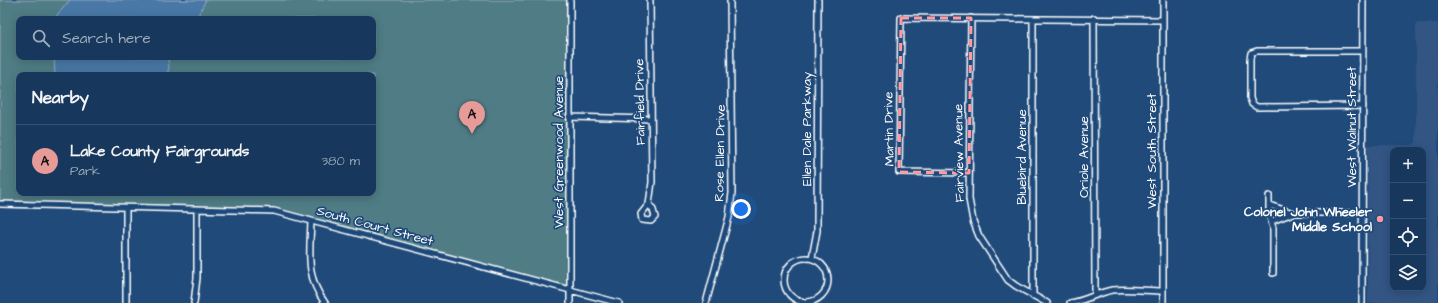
<!DOCTYPE html>
<meta charset="utf-8">
<style>
body{margin:0;font-family:"Architects Daughter",sans-serif;background:#244365;color:#f1f3f6}
.controls{position:absolute;right:12px;bottom:12px;display:grid;overflow:hidden;border-radius:8px;box-shadow:0 2px 10px #0003}
.controls button{width:36px;height:36px;display:grid;place-items:center;padding:0;border:0;border-bottom:1px solid #365272;background:#17385c;color:#f1f3f6;font:20px sans-serif}
.you{position:absolute;left:741px;top:209px;width:14px;height:14px;margin:-10px;border:3px solid #fff;border-radius:50%;background:#1a73e8;box-shadow:0 0 0 6px #1a73e833}
.badge{display:grid;place-items:center;width:26px;height:26px;border-radius:50%;background:#e69b98;color:#111;font-size:13px;font-weight:700}
.pin{position:absolute;translate:-50% -33px;filter:drop-shadow(0 1px 2px #0008)}
.pin::after{content:'';position:absolute;top:21px;width:14px;height:12px;background:inherit;clip-path:polygon(0 0,100% 0,50% 100%)}
.list{margin:0;padding:0;list-style:none}
h2{display:flex;justify-content:space-between;align-items:center;height:52px;margin:0;padding:0 16px;font-size:17px}
h2 small{font-size:13px;font-weight:400;color:#9eacbb}
.list li{display:grid;grid-template-columns:26px 1fr auto;gap:12px;align-items:center;box-sizing:border-box;height:72px;padding:0 16px;border-top:1px solid #365272}
.list b{display:block;font-size:15px;white-space:nowrap}
.list p{margin:0;font-size:13px;white-space:nowrap;color:#9eacbb}
.list em{font-size:13px;font-style:normal;color:#9eacbb}
.icon{flex:none;width:22px;height:22px;fill:none;stroke:currentColor;stroke-width:2;stroke-linecap:round;stroke-linejoin:round}
.map{position:relative;flex:none;width:1438px;height:303px;overflow:hidden}
.search{position:absolute;background:#17385c;box-shadow:0 2px 10px #0003;left:16px;top:16px;width:360px;height:44px;display:flex;align-items:center;gap:10px;box-sizing:border-box;padding:0 14px;border-radius:8px;color:#9eacbb;font-size:15px}
.panel{position:absolute;background:#17385c;box-shadow:0 2px 10px #0003;left:16px;top:72px;width:360px;height:124px;border-radius:8px}
.map>svg:first-child{display:block}
.built{fill:#325584;fill-rule:evenodd}
.green{fill:#4f7c85;stroke:#a7bec2;fill-rule:evenodd}
.water{fill:#4a78a6;stroke:#92aeca}
.lines{fill:none;stroke-linecap:round;stroke-linejoin:round}
.minor-casing{stroke:#fff;stroke-width:8}
.minor{stroke:#1f4a7a;stroke-width:5}
.marked{fill:none;stroke:#ff9aa2;stroke-width:3;stroke-dasharray:8 5;stroke-linejoin:round}
.poi-dot{fill:#ff9aa2;stroke:#1f4a7a;stroke-width:1.5}
.labels{text-anchor:middle;dominant-baseline:central;stroke-width:3.5;stroke-linejoin:round;paint-order:stroke}
.street-label{font-size:13px;fill:#fff;stroke:#1f4a7a}
.poi-label{font-size:13px;font-weight:bold;fill:#fff;stroke:#1f4a7a;text-anchor:end}
</style>
<div class="map">
<svg width="1438" height="303" viewBox="0 0 1438 303">
<rect width="100%" height="100%" fill="#1f4a7a"/>
<filter id="ink" filterUnits="userSpaceOnUse"><feTurbulence type="fractalNoise" baseFrequency=".025" numOctaves="2"/><feDisplacementMap in="SourceGraphic" scale="8" xChannelSelector="R" yChannelSelector="G"/><feConvolveMatrix kernelMatrix="1 2 1 2 8 2 1 2 1" color-interpolation-filters="sRGB"/></filter>
<g filter="url(#ink)">
<path class="built" d="M1416,23H1438V303H1368V145H1412L1416,142ZM1393,150H1423V288H1393Z"/>
<path class="green" d="M0,0H570V290L275,212L0,205ZM19,19H373V57H19ZM19,75H373V193H19Z"/>
<path class="water" d="M70,0H206L196,19H57V15Z
M54,57H170L168,60L169,67L167,75H55Z"/>
<g class="lines">
<defs>
<path id="minor" d="M971,18L969,199L973,221L979,236L1008,280L1016,286L1047,303
M1094,18L1095,295
M1363,106L1257,107L1252,104L1250,98V59L1251,53L1257,51H1363
M569,117L651,119
M969,173L899,172L901,18L1163,20
M1269,196V214L1273,228V273
M0,204L274,211L619,303
M649,204L653,210L655,217L651,221L642,220L641,214L649,204L652,182L650,0
M1269,205L1293,213H1363
M311,221C310,252 305,276 325,303
M1272,221L1293,213
M784 280a22 22 0 1 1 44 0a22 22 0 1 1-44 0Z
M812,258L817,231L818,0
M1033,296V19
M126,303V209
M194,303L197,278V210
M570,303V0
M706,303L729,217L732,193L730,0
M1070,303C1085,301 1097,293 1112,290C1128,288 1147,291 1163,291
M1163,303V0
M1362,303L1363,0"/>
</defs>
<use href="#minor" class="minor-casing"/>
<use href="#minor" class="minor"/>
</g>
</g>
<path class="marked" d="M901,18H971L969,173L899,172Z"/>
<circle class="poi-dot" cx="1380" cy="219" r="4"/>
<g class="labels">
<g class="street-label">
<text transform="translate(640 102) rotate(-91)">Fairfield Drive</text>
<text transform="translate(1352 127) rotate(-90)">West Walnut Street</text>
<text transform="translate(807 129) rotate(-90)">Ellen Dale Parkway</text>
<text transform="translate(889 129) rotate(-91)">Martin Drive</text>
<text transform="translate(1152 151) rotate(-90)">West South Street</text>
<text transform="translate(559 152) rotate(-90)">West Greenwood Avenue</text>
<text transform="translate(720 153) rotate(-89)">Rose Ellen Drive</text>
<text transform="translate(959 153) rotate(-91)">Fairview Avenue</text>
<text transform="translate(1022 157) rotate(-90)">Bluebird Avenue</text>
<text transform="translate(1084 157) rotate(-90)">Oriole Avenue</text>
<text transform="translate(375 226) rotate(15)">South Court Street</text>
</g>
<g class="poi-label">
<text x="1372" y="212">Colonel John Wheeler<tspan x="1372" dy="15">Middle School</tspan></text>
</g>
</g>
</svg>
<div class="controls">
<button>+</button>
<button>−</button>
<button><svg class="icon" aria-label="locate" viewBox="0 0 24 24"><circle cx="12" cy="12" r="6"/><path d="M12 2v4M12 18v4M2 12h4M18 12h4"/></svg></button>
<button><svg class="icon" aria-label="layers" viewBox="0 0 24 24"><path d="M12 4l9 5-9 5-9-5zM3 14l9 5 9-5"/></svg></button>
</div>
<div class="you"></div>
<div class="pin badge" style="left:472px;top:134px">A</div>
<div class="search"><svg class="icon" aria-label="search" viewBox="0 0 24 24"><circle cx="10" cy="10" r="6"/><path d="M15 15l6 6"/></svg>Search here</div>
<section class="panel">
<h2>Nearby<small></small></h2>
<ul class="list">
<li><span class="badge">A</span><div><b>Lake County Fairgrounds</b><p>Park</p></div><em>380 m</em></li>
</ul>
</section>
</div>
